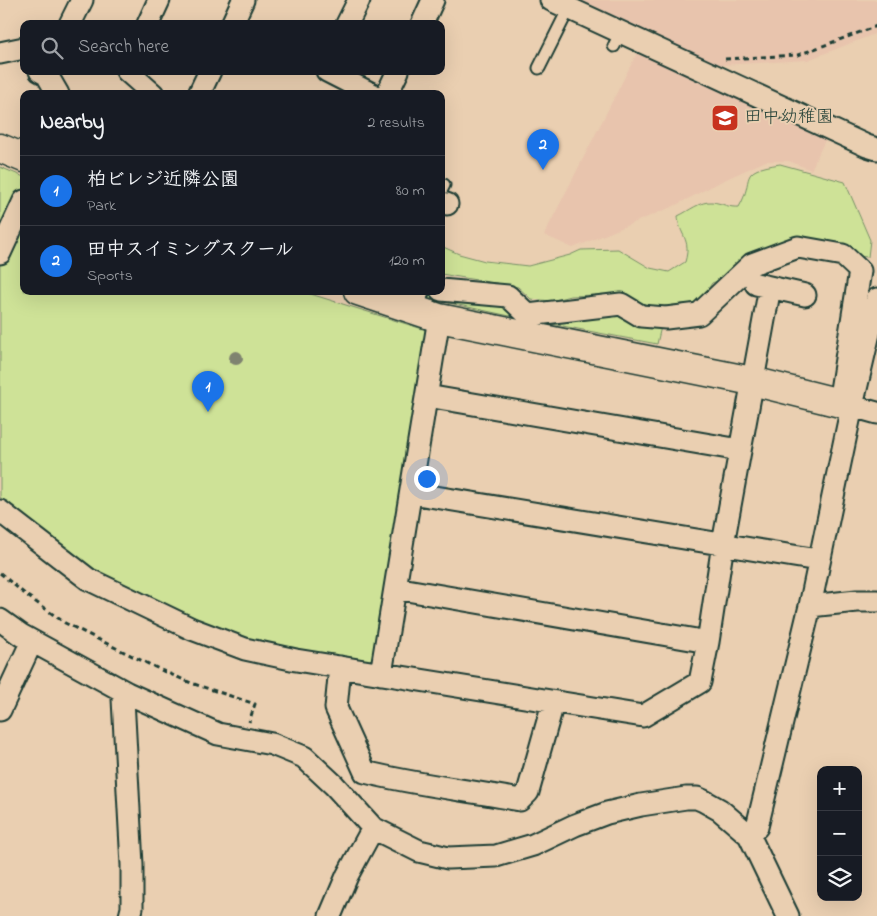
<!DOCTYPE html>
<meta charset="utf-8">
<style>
body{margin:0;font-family:"Indie Flower","Klee One",sans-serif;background:#242831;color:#f1f3f6}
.controls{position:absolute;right:15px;bottom:15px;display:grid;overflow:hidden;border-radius:10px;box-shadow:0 5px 20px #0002}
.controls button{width:45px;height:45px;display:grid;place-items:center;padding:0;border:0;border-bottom:1px solid #363941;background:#171b24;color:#f1f3f6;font:25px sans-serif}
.you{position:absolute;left:426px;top:478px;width:18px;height:18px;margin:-12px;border:4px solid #fff;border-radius:50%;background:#1a73e8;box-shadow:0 0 0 8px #1a73e833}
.badge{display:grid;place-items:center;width:32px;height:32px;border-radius:50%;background:#1a73e8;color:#fff;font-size:16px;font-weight:700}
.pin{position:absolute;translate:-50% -41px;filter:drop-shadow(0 1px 2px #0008)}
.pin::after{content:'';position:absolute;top:26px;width:18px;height:15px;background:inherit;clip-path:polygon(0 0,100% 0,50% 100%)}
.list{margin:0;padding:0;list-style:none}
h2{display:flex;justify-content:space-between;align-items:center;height:65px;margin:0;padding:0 20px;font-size:21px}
h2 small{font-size:16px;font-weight:400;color:#9ea1a6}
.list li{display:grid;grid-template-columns:32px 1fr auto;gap:15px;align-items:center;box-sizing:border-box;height:70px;padding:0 20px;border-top:1px solid #363941}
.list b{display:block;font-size:19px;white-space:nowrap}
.list p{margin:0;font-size:16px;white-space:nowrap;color:#9ea1a6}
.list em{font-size:16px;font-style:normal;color:#9ea1a6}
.icon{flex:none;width:28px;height:28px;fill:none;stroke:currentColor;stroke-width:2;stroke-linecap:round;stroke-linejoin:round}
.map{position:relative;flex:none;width:877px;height:916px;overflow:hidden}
.search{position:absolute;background:#171b24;box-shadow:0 5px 20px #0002;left:20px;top:20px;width:425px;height:55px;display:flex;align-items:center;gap:12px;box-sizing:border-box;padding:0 18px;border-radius:10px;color:#9ea1a6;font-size:19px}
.panel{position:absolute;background:#171b24;box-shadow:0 5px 20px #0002;left:20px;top:90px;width:425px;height:205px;border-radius:10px}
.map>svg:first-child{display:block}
.built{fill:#e8c4ad}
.green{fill:#cee297;stroke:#769066}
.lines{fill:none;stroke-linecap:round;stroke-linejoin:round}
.service-casing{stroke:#1f3d34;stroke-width:15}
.minor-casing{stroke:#1f3d34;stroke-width:25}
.tertiary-casing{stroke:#1f3d34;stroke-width:31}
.path{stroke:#1f3d34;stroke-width:3;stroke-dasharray:5 4;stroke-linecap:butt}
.service{stroke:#eacfb1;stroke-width:11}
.minor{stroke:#eacfb1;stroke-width:21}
.tertiary{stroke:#eacfb1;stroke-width:28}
.tree{fill:#7f836f}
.labels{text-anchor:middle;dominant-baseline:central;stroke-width:4;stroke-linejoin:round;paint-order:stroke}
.poi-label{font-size:18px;fill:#1f3d34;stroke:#eacfb1;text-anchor:start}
</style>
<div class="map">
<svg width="877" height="916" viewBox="0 0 877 916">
<rect width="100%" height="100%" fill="#eacfb1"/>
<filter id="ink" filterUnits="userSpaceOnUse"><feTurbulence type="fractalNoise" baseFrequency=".02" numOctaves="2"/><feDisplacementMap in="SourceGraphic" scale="10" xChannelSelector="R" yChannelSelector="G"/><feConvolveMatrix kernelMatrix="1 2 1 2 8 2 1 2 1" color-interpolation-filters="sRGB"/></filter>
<g filter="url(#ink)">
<path class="built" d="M564,0H877V33L808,60L721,65L701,57L698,63Z
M638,51L826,138L811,170L789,161H766L722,181L674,206L573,248L544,235Z"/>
<path class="green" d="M780,164L845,182L870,240L868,257L856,256L793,241L722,279L712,283L701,300L694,303L657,307L618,297L596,295L570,296L551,301L531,299L518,287L441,274V246L459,254L485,261L528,266L570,255L581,250L618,249L650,268L669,272L685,262C692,238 679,236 678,216C689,211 700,201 712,202C722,203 729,208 739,207C756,178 735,171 780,164Z
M0,167L24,177V291H301L429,331L374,658L367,663L279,648L237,637L135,590L92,568L43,533L0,497Z
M429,292L507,300L519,318L426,298Z
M620,310L662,322L657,344L536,321Z"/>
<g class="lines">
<defs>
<path id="service" d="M614,46L621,32
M539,68L569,8
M441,191L444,185"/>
<path id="minor" d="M551,0L867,146L877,149
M70,24L82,0
M148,24L159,0
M232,24L243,0
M347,24L359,0
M422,24L433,0
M0,53L24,48
M40,71L47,75L58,94
M127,71L153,94
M327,71L372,94
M199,94L210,71
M387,94L398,71
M441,203L447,204
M0,253L24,201
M756,284L805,295
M441,290L508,296L528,315L621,304L641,316L666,318L699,314L752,264L798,247L843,255L860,271L839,403
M413,310L418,291
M427,396L740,450
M852,406L877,413
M411,493L818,560
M0,511L88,579L192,629L245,649L296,660L643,716L700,682L708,642L723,544L770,287
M395,588L708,642
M810,606L857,601H877
M0,620L21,635L127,693L218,734L272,744L304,757L334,785L373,828L419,851L448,858L496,856L533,845L575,825L607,813L641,805L686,798H697L704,801L720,810L749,835L788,916
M340,667L336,708L365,772C416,785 468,790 520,800L528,792L553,703
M381,674L439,318
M127,693L123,699L132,865V908L130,916
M0,710L32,641
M749,835L757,827L810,606L852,406L877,299
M330,916L347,876L373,828"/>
<path id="tertiary" d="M0,148L24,158
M358,291L439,318L752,381L852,406"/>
</defs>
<use href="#service" class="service-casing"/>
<use href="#minor" class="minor-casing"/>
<use href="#tertiary" class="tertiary-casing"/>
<path class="path" d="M725,59L798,55L877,26
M0,573L26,595L65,623L163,671L191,683L255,704L249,722"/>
<use href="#service" class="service"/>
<use href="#minor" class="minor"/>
<use href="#tertiary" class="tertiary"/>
</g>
<circle class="tree" cx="236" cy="358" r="7"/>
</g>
<defs>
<symbol id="school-square" viewBox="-11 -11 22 22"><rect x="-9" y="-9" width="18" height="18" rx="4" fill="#c8321e" stroke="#eacfb1"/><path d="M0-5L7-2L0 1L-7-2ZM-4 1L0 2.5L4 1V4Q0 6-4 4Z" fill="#fff"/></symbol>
</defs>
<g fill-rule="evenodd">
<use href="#school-square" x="709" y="102" width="32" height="32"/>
</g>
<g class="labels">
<g class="poi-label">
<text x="744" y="118">田中幼稚園</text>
</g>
</g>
</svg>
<div class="controls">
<button>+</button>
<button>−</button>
<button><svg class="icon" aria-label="layers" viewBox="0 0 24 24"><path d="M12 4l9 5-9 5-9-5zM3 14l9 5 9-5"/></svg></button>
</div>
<div class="you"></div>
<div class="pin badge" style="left:208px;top:412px">1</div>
<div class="pin badge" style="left:543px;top:170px">2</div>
<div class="search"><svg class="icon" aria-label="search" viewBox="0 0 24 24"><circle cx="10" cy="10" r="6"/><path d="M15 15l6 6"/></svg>Search here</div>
<section class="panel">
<h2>Nearby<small>2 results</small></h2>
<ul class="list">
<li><span class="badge">1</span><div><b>柏ビレジ近隣公園</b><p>Park</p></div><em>80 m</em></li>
<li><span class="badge">2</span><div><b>田中スイミングスクール</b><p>Sports</p></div><em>120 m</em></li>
</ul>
</section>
</div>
